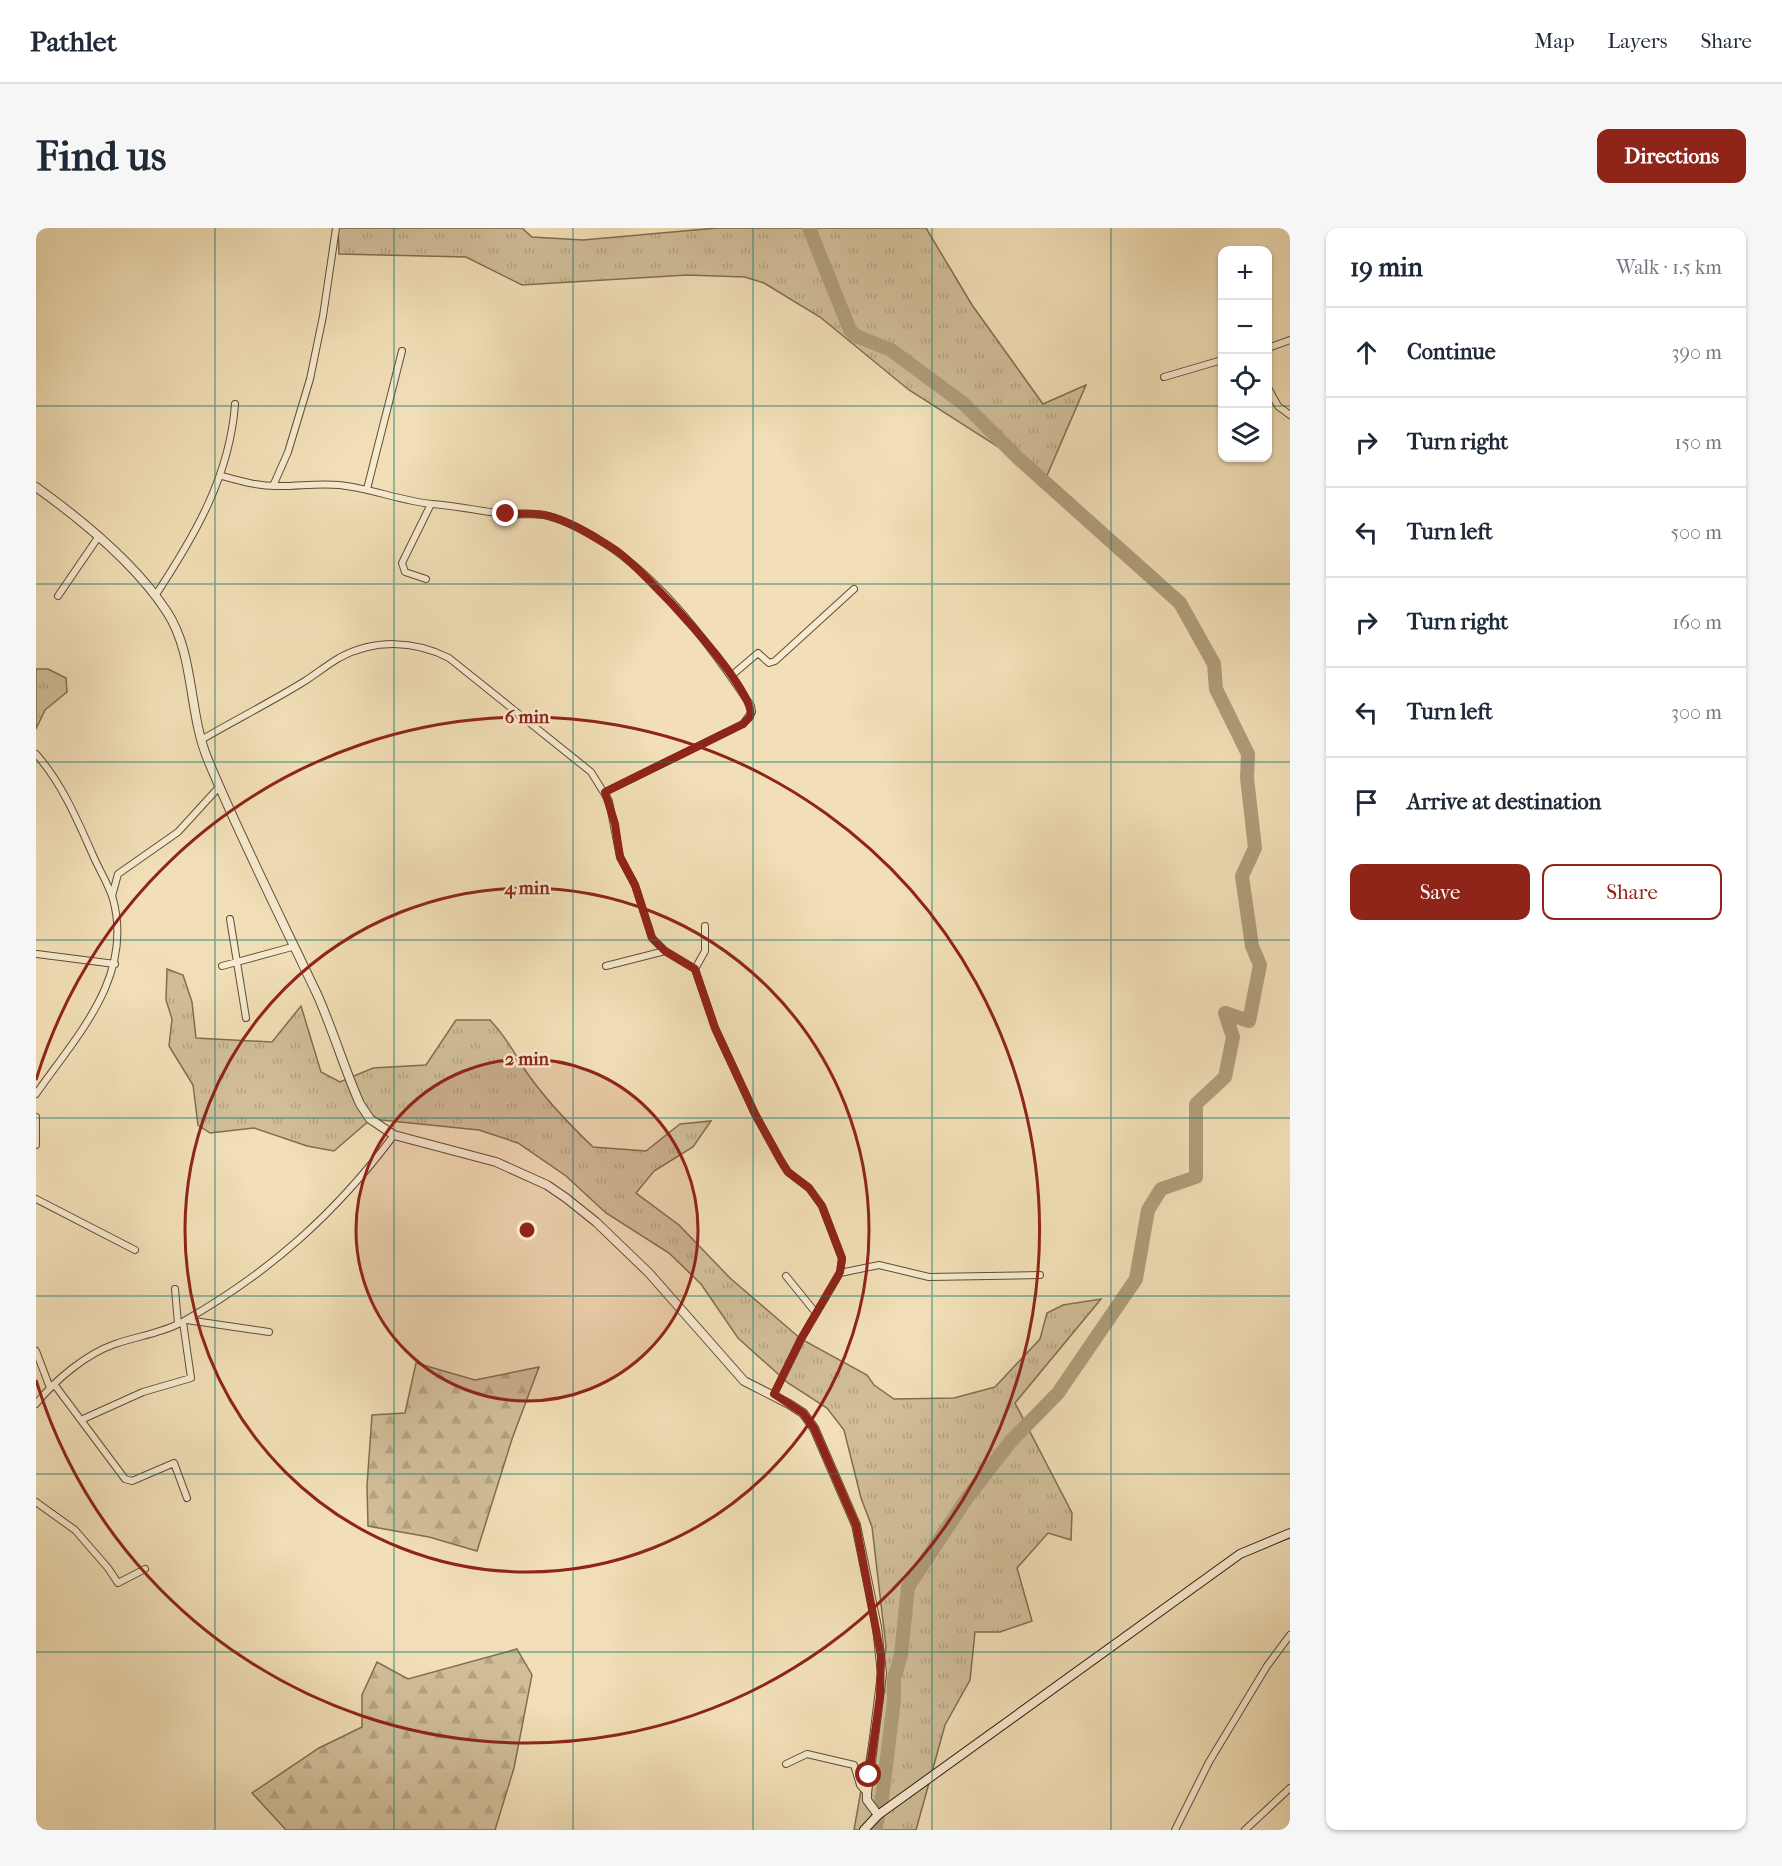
<!DOCTYPE html>
<meta charset="utf-8">
<style>
body{margin:0;font-family:"IM FELL French Canon",serif;background:#f6f6f7;color:#1f2937}
.controls{position:absolute;right:18px;top:18px;display:grid;overflow:hidden;border-radius:12px;box-shadow:0 2px 4px #0004}
.controls button{width:54px;height:54px;display:grid;place-items:center;padding:0;border:0;border-bottom:2px solid #e0e1e3;background:#fff;color:#1f2937;font:30px sans-serif}
.stop{position:absolute;width:18px;height:18px;margin:-14px;border:4px solid #8f2418;border-radius:50%;background:#fff}
.stop.end{background:#8f2418;border-color:#fff;box-shadow:0 2px 6px #0008}
.list{margin:0;padding:0;list-style:none}
h2{display:flex;justify-content:space-between;align-items:center;height:78px;margin:0;padding:0 24px;font-size:26px}
h2 small{font-size:20px;font-weight:400;color:#747a83}
.list li{display:grid;grid-template-columns:39px 1fr auto;gap:18px;align-items:center;box-sizing:border-box;height:90px;padding:0 24px;border-top:2px solid #e0e1e3}
.list b{display:block;font-size:22px;white-space:nowrap}
.list em{font-size:20px;font-style:normal;color:#747a83}
.actions{display:flex;gap:12px;padding:18px 24px}
.actions a{flex:1;padding:14px 0;border:2px solid #8f2418;border-radius:12px;text-align:center;font-size:21px;color:#8f2418}
.actions .main{background:#8f2418;color:#fff}
.icon{flex:none;width:33px;height:33px;fill:none;stroke:currentColor;stroke-width:2;stroke-linecap:round;stroke-linejoin:round}
.map{position:relative;flex:none;width:1254px;height:1602px;overflow:hidden;border-radius:12px}
header{display:flex;align-items:center;gap:36px;box-sizing:border-box;height:84px;padding:0 30px;background:#fff;border-bottom:2px solid #e0e1e3}
header strong{font-size:28px}
nav{display:flex;gap:33px;margin-inline-start:auto;font-size:21px}
.intro{display:flex;align-items:center;justify-content:space-between;box-sizing:border-box;height:144px;padding:0 36px}
h1{margin:0;font-size:42px}
.button{padding:15px 27px;border-radius:12px;background:#8f2418;color:#fff;font-size:21px;font-weight:700}
main{display:flex;gap:36px;padding:0 36px}
aside{flex:1;background:#fff;border-radius:12px;box-shadow:0 2px 4px #0004}
.map>svg:first-child{display:block}
.grass{fill:url(#grass-tufts);stroke:#806e50;stroke-width:1.5}
.forest{fill:url(#forest-firs);stroke:#806e50;stroke-width:1.5}
.lines{fill:none;stroke-linecap:round;stroke-linejoin:round}
.river{stroke:#b09d7b;stroke-width:14}
.minor-casing{stroke:#604e33;stroke-width:8}
.tertiary-casing{stroke:#604e33;stroke-width:10}
.secondary-casing{stroke:#301e07;stroke-width:10}
.minor{stroke:#f7ead0;stroke-width:6}
.tertiary{stroke:#f7ead0;stroke-width:8}
.secondary{stroke:#f7ead0;stroke-width:8}
.route{stroke:#8f2418;stroke-width:8}
.grid{fill:none;stroke:#0f766e;stroke-width:1.5;stroke-opacity:0.55}
.ring{fill:none;stroke:#8f2418;stroke-width:3}
.centre{fill:#8f2418;stroke:#f7ead0;stroke-width:3}
.ring-label{font-size:18px;text-anchor:middle;font-weight:bold;fill:#8f2418;stroke:#f7ead0;stroke-width:5;stroke-linejoin:round;paint-order:stroke}
</style>
<header>
<strong>Pathlet</strong>
<nav><a>Map</a><a>Layers</a><a>Share</a></nav>
</header>
<div class="intro"><h1>Find us</h1><a class="button">Directions</a></div>
<main>
<div class="map">
<svg width="1254" height="1602" viewBox="0 0 1254 1602">
<defs>
<pattern id="grass-tufts" width="24" height="20" patternUnits="userSpaceOnUse" patternTransform="scale(1.5)"><rect width="24" height="20" fill="#d1be99"/><path d="M3 7l-1-3M5 7V3M7 7l1-3M15 17l-1-3M17 17v-4M19 17l1-3" fill="none" stroke="#b4a382"/></pattern>
<pattern id="forest-firs" width="22" height="20" patternUnits="userSpaceOnUse" patternTransform="scale(1.5)"><rect width="22" height="20" fill="#d1be99"/><path d="M5 1l3.5 6h-7zM16 11l3.5 6h-7z" fill="#b4a382"/></pattern>
</defs>
<rect width="100%" height="100%" fill="#f2dfb7"/>
<filter id="stains"><feTurbulence type="fractalNoise" baseFrequency=".00333" numOctaves="4"/><feColorMatrix values="0 0 0 0 .2 0 0 0 0 .09 0 0 0 0 .02 0 0 0 .5 -.17"/></filter>
<radialGradient id="worn" r=".72"><stop offset=".6" stop-color="#630" stop-opacity="0"/><stop offset="1" stop-color="#630" stop-opacity=".3"/></radialGradient>
<path class="grass" d="M302,0H486L496,9L547,12L681,0H890L936,77L1007,176L1050,157L1006,259L989,236L873,162L784,89L728,55L709,49L651,47L486,57L430,29L303,26Z
M0,441H12L30,450L31,464L9,482L0,501Z
M131,741L147,747L156,774L160,810L236,814L265,778L285,844L304,854L337,840L390,837L420,792H454C469,808 478,824 489,842C508,870 533,896 557,919L610,923L644,896L675,893L657,919L618,943L600,965L643,997L694,1050L765,1111L831,1147L838,1157L858,1171L918,1170L959,1159L1004,1111L1011,1085L1027,1077L1065,1071L979,1175L1036,1285L1035,1312L1012,1305L981,1340L996,1393L964,1404H939L934,1452L909,1497L880,1602H818L850,1419L836,1299L825,1270L808,1202L791,1180L752,1155L702,1110L665,1056L633,1025L570,985L530,948L482,915L443,902L335,891L298,923L271,918L218,900L174,905L162,897L157,857L133,818L136,791L130,772Z"/>
<path class="forest" d="M380,1135L439,1152L503,1139L476,1211L441,1323L393,1309L332,1298L331,1258L336,1187L369,1185Z
M481,1421L496,1447L478,1540L459,1602H250L216,1565L283,1520L326,1499V1467L341,1434L372,1451Z"/>
<g class="lines">
<path class="river" d="M773,0L814,102L820,108L855,122L928,176L982,230L1144,375L1178,436L1180,461L1212,526L1211,550L1219,620L1206,648L1216,718L1224,737L1213,793L1189,785L1197,809L1189,849L1160,876V949L1125,961L1112,982L1100,1051L1022,1165L975,1213L931,1270L872,1359L865,1427L858,1451V1472L846,1571L839,1602"/>
<defs>
<path id="minor" d="M1232,120L1254,112
M1128,149L1186,132
M1232,160L1242,178L1254,187
M186,248C204,253 225,259 244,258C264,258 283,255 303,257C334,260 365,273 396,276C421,278 444,283 468,286C483,288 499,284 513,288C600,315 667,406 715,478L716,484L707,496L569,564
M237,258L252,224L274,151L287,88L300,0
M331,261L366,123
M390,351L369,344L366,335L395,276
M22,368L63,308
M119,368C158,309 194,248 199,176
M695,448L722,425L733,435L739,433L818,361
M165,512C199,492 235,474 269,453C280,446 291,437 303,430C338,411 378,412 413,430L555,544L573,573L584,629L599,657L616,710L629,723L659,741L679,800L719,886L745,933L752,944L773,960L786,978L806,1031L804,1045L765,1111L738,1166
M0,526C25,554 41,591 56,625C62,640 72,655 77,671C98,749 41,807 0,866
M76,668L82,646L142,604L184,558
M194,691L210,790
M1,726L79,736
M186,738L256,719
M570,738L629,723
M659,741L669,723V698
M0,889V917
M0,971L99,1022
M804,1045L843,1037L893,1049L1004,1047
M750,1048L780,1085
M139,1061L142,1096
M151,1092L233,1104
M0,1123L14,1160
M18,1156L89,1251L96,1253L138,1235L151,1270
M0,1176C19,1152 50,1126 79,1116C102,1108 127,1105 148,1093C233,1045 300,985 358,907
M47,1191L107,1164L155,1150L147,1094
M0,1274L39,1302L72,1340L82,1355L109,1341
M750,1536L771,1526L818,1537L824,1557L831,1565
M1139,1602L1173,1534L1231,1438L1254,1407
M1209,1602L1254,1560"/>
<path id="tertiary" d="M0,259C46,292 100,336 131,384C159,427 152,484 172,532C205,611 244,688 281,766C297,802 308,840 324,876L334,891L358,907L460,934L511,957L530,970L560,994L613,1045L708,1153L753,1176L767,1185L778,1200L820,1297L841,1399L846,1446L831,1565V1572L842,1587"/>
<path id="secondary" d="M828,1602L842,1587L1204,1326L1254,1305"/>
</defs>
<use href="#minor" class="minor-casing"/>
<use href="#tertiary" class="tertiary-casing"/>
<use href="#secondary" class="secondary-casing"/>
<use href="#minor" class="minor"/>
<use href="#tertiary" class="tertiary"/>
<use href="#secondary" class="secondary"/>
</g>
<g class="lines">
<path class="route" d="M470,286C484,286 499,284 512,288C534,293 558,309 578,321C603,337 724,464 714,489L707,496L569,564L579,596L584,629L599,657L616,710L629,723L659,741L679,800L719,886L745,933L752,944L773,960L786,978L806,1030L804,1044L765,1111L738,1166L767,1185L778,1200L820,1297L845,1428L844,1468L833,1547"/>
</g>
<path class="grid" d="M179,0V1602M358,0V1602M537,0V1602M717,0V1602M896,0V1602M1075,0V1602M0,178H1186M1232,178H1254M0,356H1254M0,534H1254M0,712H1254M0,890H1254M0,1068H1254M0,1246H1254M0,1424H1254"/>
<circle cx="491" cy="1002" r="171" fill="#8f2418" fill-opacity=".12"/>
<g class="ring">
<circle cx="491" cy="1002" r="171"/>
<circle cx="491" cy="1002" r="342"/>
<path d="M0 852A513 513 0 1 1 0 1152"/>
</g>
<circle cx="491" cy="1002" r="9" class="centre"/>
<g class="ring-label">
<text x="491" y="495">6 min</text>
<text x="491" y="666">4 min</text>
<text x="491" y="837">2 min</text>
</g>
<rect width="100%" height="100%" filter="url(#stains)"/>
<rect width="100%" height="100%" fill="url(#worn)"/>
</svg>
<div class="controls">
<button>+</button>
<button>−</button>
<button><svg class="icon" aria-label="locate" viewBox="0 0 24 24"><circle cx="12" cy="12" r="6"/><path d="M12 2v4M12 18v4M2 12h4M18 12h4"/></svg></button>
<button><svg class="icon" aria-label="layers" viewBox="0 0 24 24"><path d="M12 4l9 5-9 5-9-5zM3 14l9 5 9-5"/></svg></button>
</div>
<div class="stop" style="left:833px;top:1547px"></div>
<div class="stop end" style="left:470px;top:286px"></div>
</div>
<aside>
<h2>19 min<small>Walk · 1.5 km</small></h2>
<ul class="list">
<li><svg class="icon" aria-label="ahead" viewBox="0 0 24 24"><path d="M12 20V5M6 11l6-6 6 6"/></svg><div><b>Continue</b></div><em>390 m</em></li>
<li><svg class="icon" aria-label="right" viewBox="0 0 24 24"><path d="M7 20v-9h11M14 6l5 5-5 5"/></svg><div><b>Turn right</b></div><em>150 m</em></li>
<li><svg class="icon" aria-label="left" viewBox="0 0 24 24"><path d="M17 20v-9H6M10 6l-5 5 5 5"/></svg><div><b>Turn left</b></div><em>500 m</em></li>
<li><svg class="icon" aria-label="right" viewBox="0 0 24 24"><path d="M7 20v-9h11M14 6l5 5-5 5"/></svg><div><b>Turn right</b></div><em>160 m</em></li>
<li><svg class="icon" aria-label="left" viewBox="0 0 24 24"><path d="M17 20v-9H6M10 6l-5 5 5 5"/></svg><div><b>Turn left</b></div><em>300 m</em></li>
<li><svg class="icon" aria-label="arrive" viewBox="0 0 24 24"><path d="M6 21V4h12l-3 4 3 4H6"/></svg><div><b>Arrive at destination</b></div></li>
</ul>
<div class="actions"><a class="main">Save</a><a>Share</a></div>
</aside>
</main>
